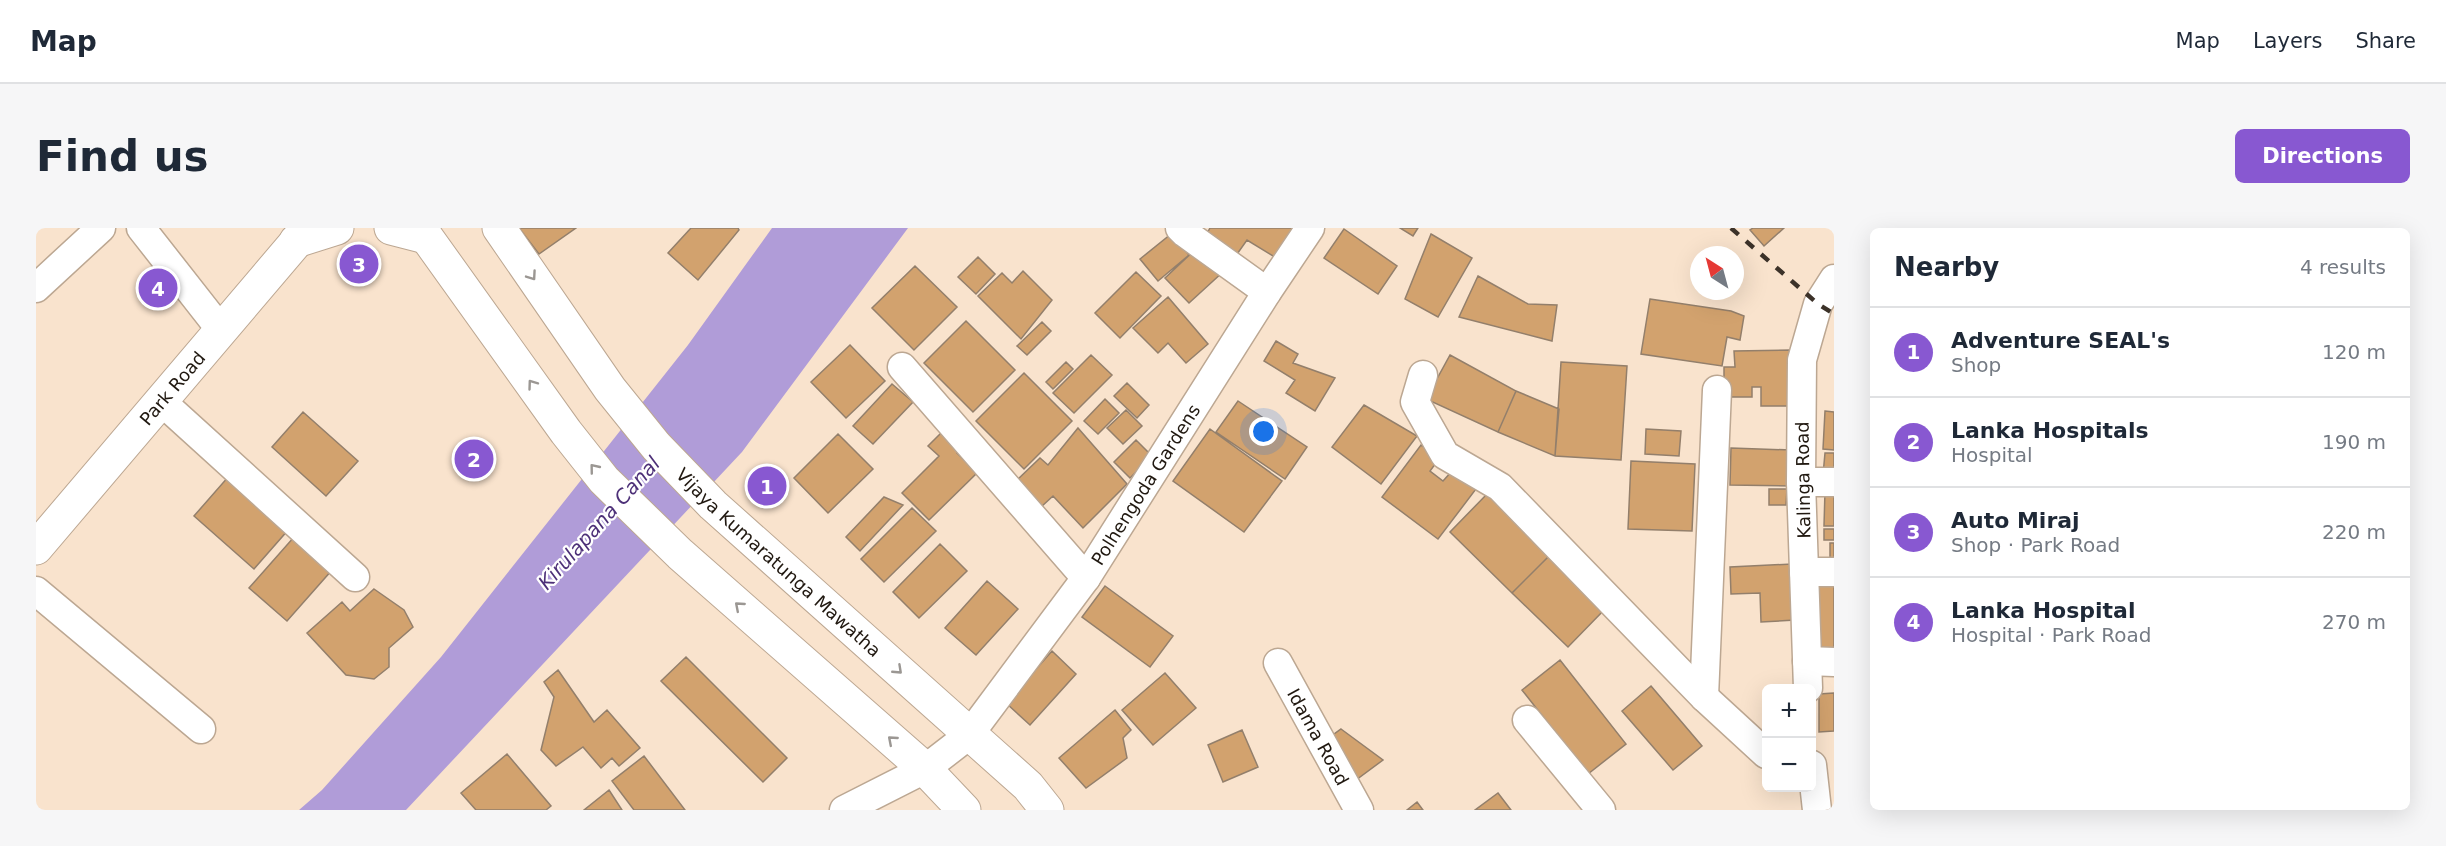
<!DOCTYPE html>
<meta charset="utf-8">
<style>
body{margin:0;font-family:"DejaVu Sans",sans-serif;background:#f6f6f7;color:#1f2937}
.controls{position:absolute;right:18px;bottom:18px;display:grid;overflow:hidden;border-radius:9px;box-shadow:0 6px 24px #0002}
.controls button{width:54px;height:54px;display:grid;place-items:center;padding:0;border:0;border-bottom:2px solid #e0e1e3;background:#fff;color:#1f2937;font:30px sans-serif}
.compass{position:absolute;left:1654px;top:18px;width:54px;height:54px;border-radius:50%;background:#fff;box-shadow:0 6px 24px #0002;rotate:324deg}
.you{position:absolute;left:1228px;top:204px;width:21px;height:21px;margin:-15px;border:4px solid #fff;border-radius:50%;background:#1a73e8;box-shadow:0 0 0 9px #1a73e833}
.badge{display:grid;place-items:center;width:39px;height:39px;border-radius:50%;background:#8858d1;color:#fff;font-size:20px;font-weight:700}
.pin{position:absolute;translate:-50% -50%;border:3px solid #fff;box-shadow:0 2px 6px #0006}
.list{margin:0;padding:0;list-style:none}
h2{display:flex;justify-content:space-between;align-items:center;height:78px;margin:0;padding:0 24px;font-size:26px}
h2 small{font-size:20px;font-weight:400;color:#747a83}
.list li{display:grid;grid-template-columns:39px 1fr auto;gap:18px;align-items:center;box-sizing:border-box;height:90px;padding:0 24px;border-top:2px solid #e0e1e3}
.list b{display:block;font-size:22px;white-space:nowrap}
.list p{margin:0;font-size:20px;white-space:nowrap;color:#747a83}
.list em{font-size:20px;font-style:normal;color:#747a83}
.map{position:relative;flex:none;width:1798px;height:582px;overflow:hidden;border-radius:9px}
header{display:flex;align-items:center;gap:36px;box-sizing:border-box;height:84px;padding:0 30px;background:#fff;border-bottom:2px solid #e0e1e3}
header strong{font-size:28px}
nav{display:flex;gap:33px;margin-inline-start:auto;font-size:21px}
.intro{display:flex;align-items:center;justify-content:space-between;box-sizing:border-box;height:144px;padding:0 36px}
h1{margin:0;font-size:42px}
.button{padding:15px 27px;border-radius:9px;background:#8858d1;color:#fff;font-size:21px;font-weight:700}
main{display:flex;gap:36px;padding:0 36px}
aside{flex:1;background:#fff;border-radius:9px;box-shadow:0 6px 24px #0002}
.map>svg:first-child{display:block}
.water{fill:#b09cd8}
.building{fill:#d2a26e;stroke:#937f6b;stroke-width:1.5}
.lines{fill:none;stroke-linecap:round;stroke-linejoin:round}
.minor-casing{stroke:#bca792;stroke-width:31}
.major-casing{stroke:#bca792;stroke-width:35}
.highway-casing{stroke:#bca792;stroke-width:35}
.minor{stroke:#fff;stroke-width:28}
.major{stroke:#fff;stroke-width:33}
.highway{stroke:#fff;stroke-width:33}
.rail{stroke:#3c3229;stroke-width:4.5;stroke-dasharray:10 10;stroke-linecap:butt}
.oneway{stroke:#9b9793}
.labels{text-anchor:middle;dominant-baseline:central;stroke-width:4.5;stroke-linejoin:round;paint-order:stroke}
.street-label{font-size:18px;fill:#201810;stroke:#fff}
.water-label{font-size:20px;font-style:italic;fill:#4d3078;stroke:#fff}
</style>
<header>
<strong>Map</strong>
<nav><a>Map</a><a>Layers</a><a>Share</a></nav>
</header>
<div class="intro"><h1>Find us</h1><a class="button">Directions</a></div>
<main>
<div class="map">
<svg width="1798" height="582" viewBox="0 0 1798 582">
<rect width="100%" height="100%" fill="#f9e3cd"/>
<path class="water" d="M736,0H872L706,224L370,582H263L286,562L405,429L652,117Z"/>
<path class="building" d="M483,0H540L503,26Z
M655,0H702L703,2L662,52L632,25Z
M1174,0H1261L1242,31L1211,12L1199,29L1169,9Z
M1364,0H1382L1377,8Z
M1717,0H1748L1728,18L1714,2Z
M1308,1L1361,38L1342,66L1288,30Z
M1135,6L1153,27L1122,53L1104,31Z
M1395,6L1436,30L1402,89L1369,71Z
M1164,17L1188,43L1153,75L1129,50Z
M942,29L959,46L940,66L922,49Z
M879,38L921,79L878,122L836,80Z
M987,43L1016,72L985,111L942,68L966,45L976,55Z
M1100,44L1125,68L1084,110L1059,85Z
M1442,48L1492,76L1521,77L1516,113L1423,89Z
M1132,69L1172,116L1150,135L1132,115L1122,125L1097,100Z
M1614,71L1695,83L1708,88L1704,112L1691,109L1686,138L1605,126Z
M930,93L979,142L937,184L888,135Z
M1006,94L1015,103L991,127L981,118Z
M1240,113L1262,126L1257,135L1299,150L1279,183L1250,165L1259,152L1228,133Z
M814,117L849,153L810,190L775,154Z
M1754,122L1755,178H1725V159H1716V169H1688V139H1699L1698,123Z
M1055,127L1076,147L1038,185L1017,165Z
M1414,127L1480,163L1462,204L1390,171Z
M1030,134L1037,141L1017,161L1010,154Z
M1525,134L1591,138L1585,232L1519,228Z
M988,145L1036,193L988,241L940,193Z
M1091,155L1113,177L1101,190L1078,168Z
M856,156L877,174L837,216L817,198Z
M1480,163L1523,181L1519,228L1462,204Z
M1069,171L1083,185L1062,206L1048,193Z
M1202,173L1271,219L1249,251L1180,204Z
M1328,177L1381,208L1345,256L1296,219Z
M1090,182L1106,198L1087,216L1071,200Z
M1789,183L1798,184V222L1787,221Z
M267,184L322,233L290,268L236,219Z
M912,198L930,216L921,225L941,245L893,292L866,265L903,228L892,218Z
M1042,200L1091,256L1047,300L1017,268L1005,279L979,254L1004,230L1012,237Z
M1174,201L1246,253L1208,304L1137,253Z
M1610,201L1645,203L1643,228L1609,226Z
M802,206L837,241L792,285L758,250Z
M1100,212L1116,228L1094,250L1078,234Z
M1385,217L1403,231L1394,243L1407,253L1416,243L1440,261L1402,311L1346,269Z
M1695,220L1755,222L1754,258L1694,257Z
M1789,225H1798V247H1787Z
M1595,233L1659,236L1656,303L1592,301Z
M193,248L253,301L218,341L158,288Z
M1733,261H1751L1750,277H1733Z
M1789,263H1798V298H1788Z
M1451,266L1514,327L1476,365L1414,304Z
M848,269L867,277L824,323L810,309Z
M876,280L900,303L848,354L825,331Z
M1788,301H1798V312H1788Z
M258,309L296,342L251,393L213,360Z
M1794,315H1798V337H1794Z
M904,316L931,343L883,390L857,364Z
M1514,327L1569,381L1532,419L1476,365Z
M1756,336L1759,392L1725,394L1724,365L1695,366L1694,339Z
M1776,352H1798V428H1776Z
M951,353L982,381L940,427L909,400Z
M1069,358L1137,408L1114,439L1046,389Z
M338,361L368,382L377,399L353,420V439L338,451L310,447L271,405L306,374L314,383Z
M1016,423L1040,446L994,497L970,475Z
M650,429L751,530L727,554L625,453Z
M1524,432L1590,516L1552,546L1486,462Z
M522,442L558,494L571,482L604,520L583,538L576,530L565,540L547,519L520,538L505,522L518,469L508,454Z
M1129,445L1160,480L1117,517L1086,482Z
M1615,458L1666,518L1637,542L1586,483Z
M1798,465V503L1783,504V466Z
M1079,482L1095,502L1087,510L1091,530L1050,560L1023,530Z
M1305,501L1347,532L1320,552L1290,512Z
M1206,502L1222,539L1187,554L1172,517Z
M471,526L515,578L510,582H440L425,565Z
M608,528L649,582H598L576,553Z
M573,562L586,582H548Z
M1462,565L1475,582H1439Z
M1381,574L1387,582H1371Z"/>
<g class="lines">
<defs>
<g id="minor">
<path d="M105,0L185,102"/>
<path d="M1144,0L1149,5L1231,64"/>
<path d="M0,60L65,0"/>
<path d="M866,139L1050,350"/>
<path d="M1387,147L1379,174L1409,227L1464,259L1668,469L1730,526"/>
<path d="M125,173L319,349"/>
<path d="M1765,254H1798"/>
<path d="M1768,344H1798"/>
<path d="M0,363L165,501"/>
<path d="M1771,433L1798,434"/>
<path id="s1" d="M1242,435L1323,582"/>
<path d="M1772,460L1765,254L1766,132L1782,76L1798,51"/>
<path d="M1668,469L1681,162"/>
<path d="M1491,492L1565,582"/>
<path d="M1776,537L1781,582"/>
<path id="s2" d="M808,582L889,541L933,507L1050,350L1231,64L1274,0"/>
</g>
<g id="major">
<path d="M355,0L390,9"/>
<path d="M260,13L301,0"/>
<path id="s3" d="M0,320L272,0"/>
</g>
<g id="highway">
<path d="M384,0L530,204L568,252L644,326L889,541L928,582"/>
<path id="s4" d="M463,0L574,161L620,218L677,277L992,558L1011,582"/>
</g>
</defs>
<use href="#minor" class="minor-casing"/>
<use href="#major" class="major-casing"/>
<use href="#highway" class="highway-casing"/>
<use href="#minor" class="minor"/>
<use href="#major" class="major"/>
<use href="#highway" class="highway"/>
<path class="rail" d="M1695,0L1782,76L1798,86"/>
</g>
<defs><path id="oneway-chevron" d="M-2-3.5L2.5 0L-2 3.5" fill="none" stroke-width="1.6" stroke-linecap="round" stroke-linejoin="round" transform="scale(1.5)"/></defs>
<g class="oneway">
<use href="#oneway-chevron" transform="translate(496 48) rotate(55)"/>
<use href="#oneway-chevron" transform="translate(496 156) rotate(-126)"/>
<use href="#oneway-chevron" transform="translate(558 240) rotate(-129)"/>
<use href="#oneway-chevron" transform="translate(703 378) rotate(-139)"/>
<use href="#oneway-chevron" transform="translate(862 442) rotate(43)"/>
<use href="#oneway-chevron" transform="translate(856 512) rotate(-139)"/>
</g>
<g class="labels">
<g class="street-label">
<text stroke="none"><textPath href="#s3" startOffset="210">Park Road</textPath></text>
<text transform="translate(1767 252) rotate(-91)">Kalinga Road</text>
<text stroke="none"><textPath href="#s2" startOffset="453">Polhengoda Gardens</textPath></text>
<text stroke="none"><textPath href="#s4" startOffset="438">Vijaya Kumaratunga Mawatha</textPath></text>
<text stroke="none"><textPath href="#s1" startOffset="84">Idama Road</textPath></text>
</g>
<g class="water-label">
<text transform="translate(563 295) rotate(-48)">Kirulapana Canal</text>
</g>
</g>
</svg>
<div class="controls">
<button>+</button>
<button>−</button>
</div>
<svg class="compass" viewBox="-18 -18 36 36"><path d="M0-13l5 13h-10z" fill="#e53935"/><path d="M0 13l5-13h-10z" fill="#747a83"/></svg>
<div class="you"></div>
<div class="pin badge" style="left:731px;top:258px">1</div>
<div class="pin badge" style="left:438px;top:231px">2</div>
<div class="pin badge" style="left:323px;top:36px">3</div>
<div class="pin badge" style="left:122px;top:60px">4</div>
</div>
<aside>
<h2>Nearby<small>4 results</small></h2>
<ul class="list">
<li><span class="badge">1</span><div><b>Adventure SEAL's</b><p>Shop</p></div><em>120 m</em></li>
<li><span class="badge">2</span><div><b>Lanka Hospitals</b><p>Hospital</p></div><em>190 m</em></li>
<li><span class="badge">3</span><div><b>Auto Miraj</b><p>Shop · Park Road</p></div><em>220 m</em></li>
<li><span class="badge">4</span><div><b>Lanka Hospital</b><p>Hospital · Park Road</p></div><em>270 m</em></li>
</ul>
</aside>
</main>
